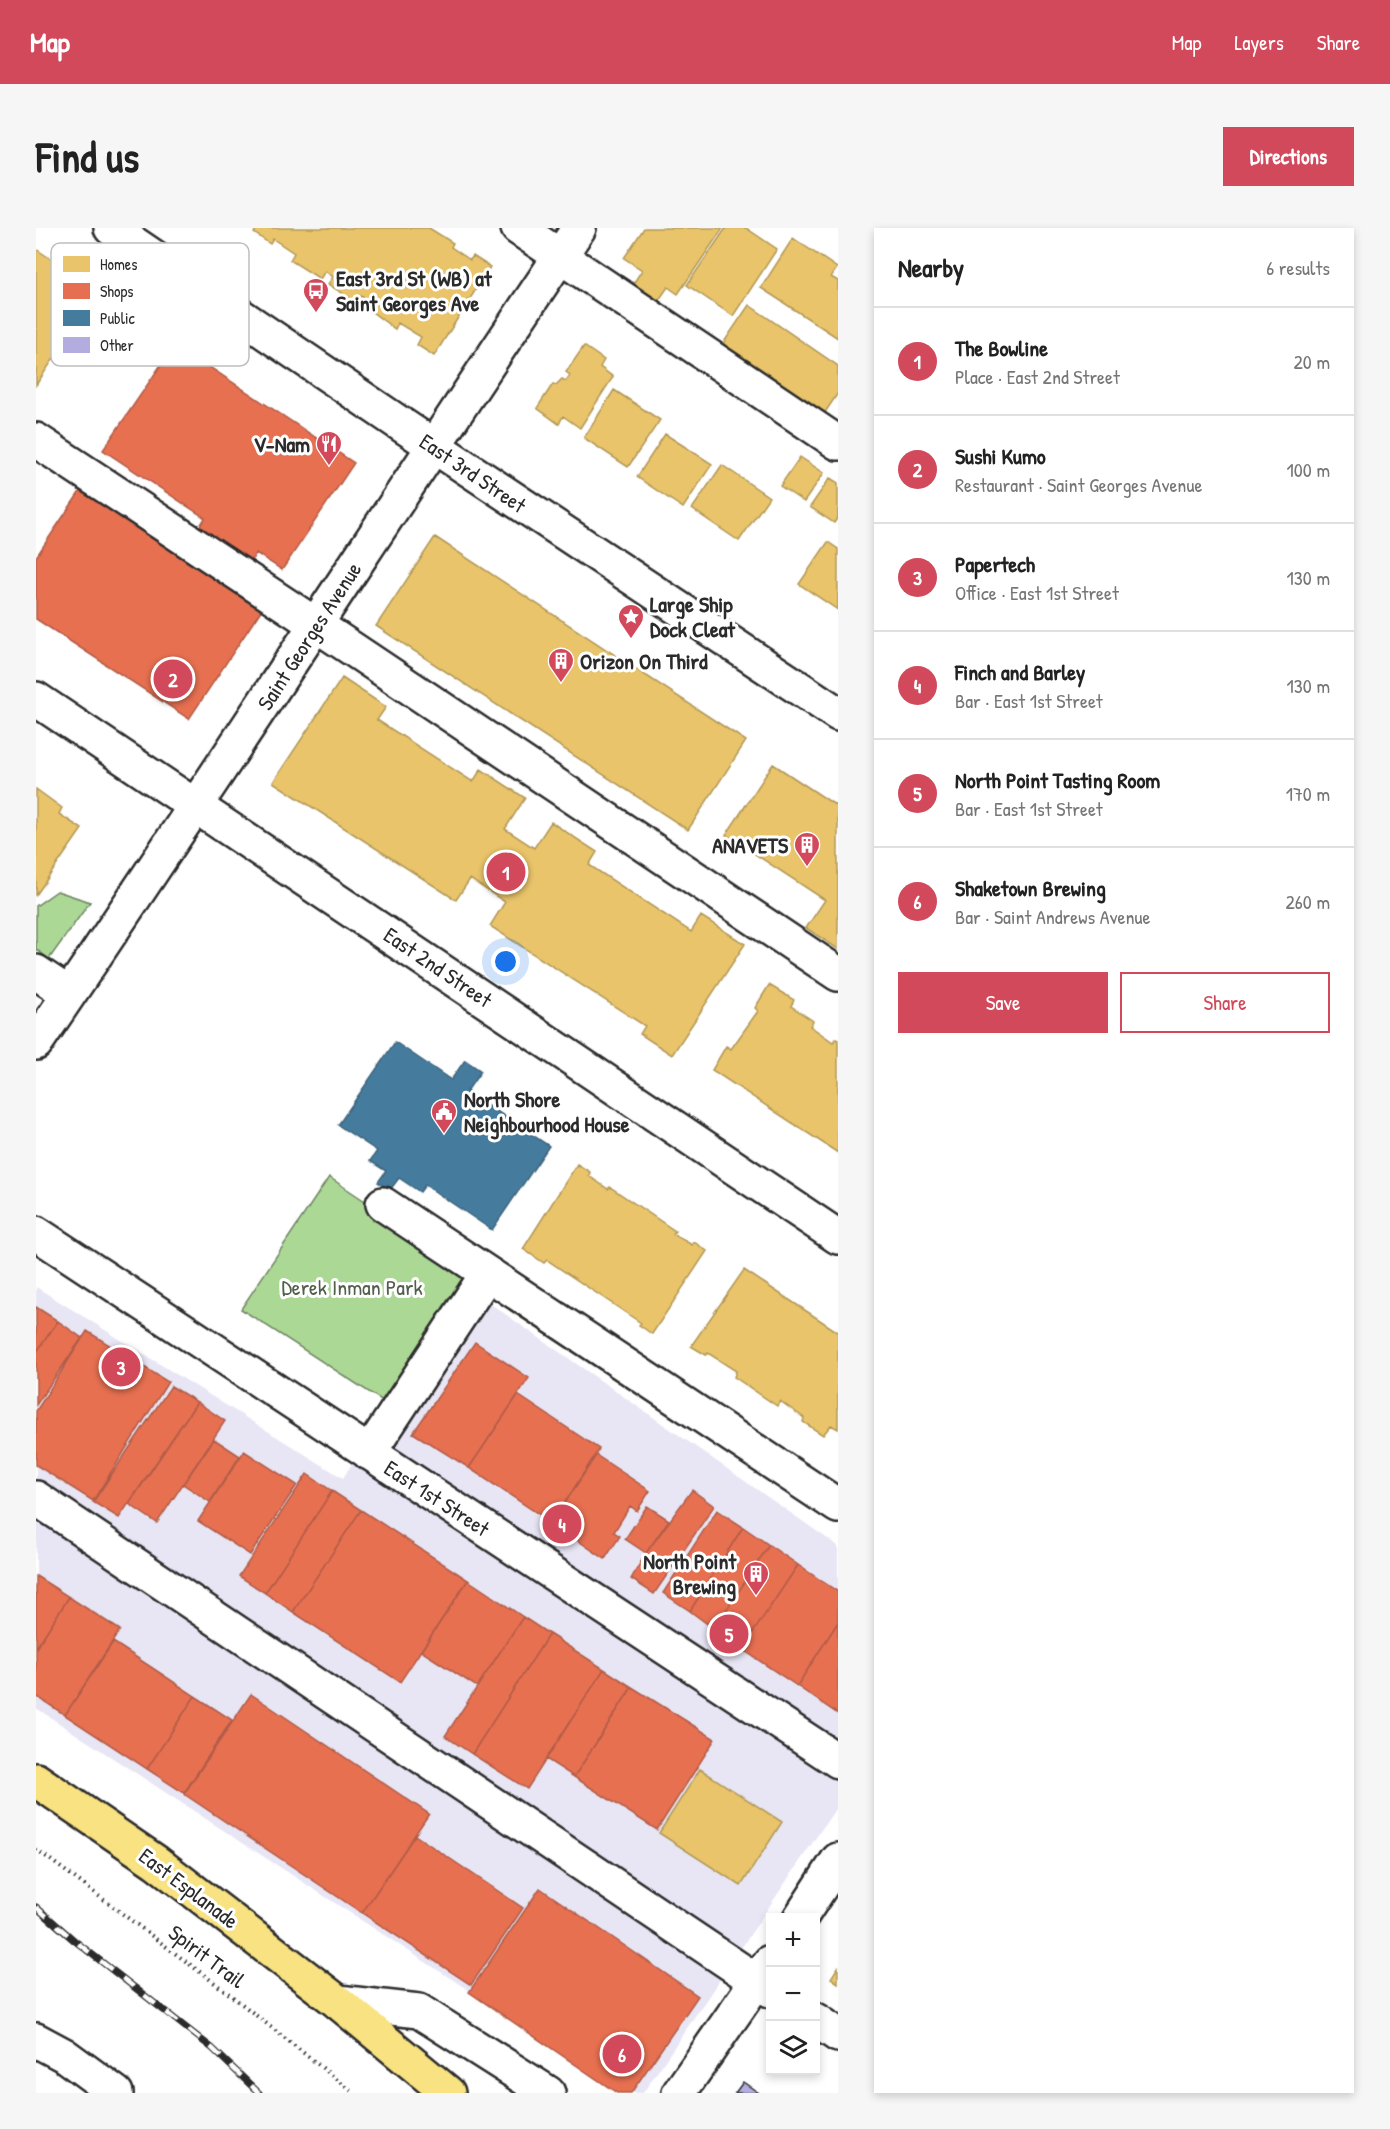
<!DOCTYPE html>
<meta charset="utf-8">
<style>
body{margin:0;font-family:"Patrick Hand",sans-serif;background:#f6f6f6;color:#222}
.controls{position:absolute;right:18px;bottom:18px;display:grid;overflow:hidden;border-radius:0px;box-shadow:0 3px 9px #0003}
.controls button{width:54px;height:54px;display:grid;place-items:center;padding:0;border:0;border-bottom:2px solid #e0e0e0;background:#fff;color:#222;font:30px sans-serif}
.you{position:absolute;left:470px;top:734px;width:21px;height:21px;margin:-15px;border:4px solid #fff;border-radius:50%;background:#1a73e8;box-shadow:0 0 0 9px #1a73e833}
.badge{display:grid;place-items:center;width:39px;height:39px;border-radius:50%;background:#d1495b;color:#fff;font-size:20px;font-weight:700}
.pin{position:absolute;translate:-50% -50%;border:3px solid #fff;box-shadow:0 2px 6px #0006}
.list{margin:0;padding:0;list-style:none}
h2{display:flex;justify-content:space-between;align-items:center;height:78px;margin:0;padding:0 24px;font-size:26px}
h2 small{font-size:20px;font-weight:400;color:#767676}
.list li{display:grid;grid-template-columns:39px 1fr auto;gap:18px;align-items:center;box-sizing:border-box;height:108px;padding:0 24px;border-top:2px solid #e0e0e0}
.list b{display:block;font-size:22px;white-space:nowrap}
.list p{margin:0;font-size:20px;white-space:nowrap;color:#767676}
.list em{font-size:20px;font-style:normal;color:#767676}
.actions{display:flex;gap:12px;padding:18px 24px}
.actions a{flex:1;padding:14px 0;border:2px solid #d1495b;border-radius:0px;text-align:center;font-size:21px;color:#d1495b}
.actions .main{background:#d1495b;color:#fff}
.icon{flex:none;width:33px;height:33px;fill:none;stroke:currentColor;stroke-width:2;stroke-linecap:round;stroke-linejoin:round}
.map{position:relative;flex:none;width:802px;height:1865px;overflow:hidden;border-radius:0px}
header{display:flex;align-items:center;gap:36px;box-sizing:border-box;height:84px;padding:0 30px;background:#d1495b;color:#fff}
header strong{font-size:28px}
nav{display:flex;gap:33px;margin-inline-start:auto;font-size:21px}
.intro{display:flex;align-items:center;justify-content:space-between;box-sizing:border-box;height:144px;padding:0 36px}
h1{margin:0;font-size:42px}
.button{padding:15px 27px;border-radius:0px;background:#d1495b;color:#fff;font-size:21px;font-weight:700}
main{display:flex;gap:36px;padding:0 36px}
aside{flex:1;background:#fff;border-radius:0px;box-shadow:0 3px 9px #0003}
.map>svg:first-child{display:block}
.built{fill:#e8e6f5}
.green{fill:#acd896;stroke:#6c8260;stroke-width:1.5}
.homes{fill:#e9c46a;stroke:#b09657;stroke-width:1.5}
.shops{fill:#e76f51;stroke:#af5b46;stroke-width:1.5}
.public{fill:#457b9d;stroke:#3d637b;stroke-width:1.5}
.building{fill:#b3addf;stroke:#2b2b2b;stroke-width:1.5}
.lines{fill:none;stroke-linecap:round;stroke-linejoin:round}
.minor-casing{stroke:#2b2b2b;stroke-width:38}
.major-casing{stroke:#2b2b2b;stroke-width:38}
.path{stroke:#2b2b2b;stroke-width:4;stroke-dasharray:1.5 4.5;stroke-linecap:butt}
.minor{stroke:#fff;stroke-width:33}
.major{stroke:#f8e281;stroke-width:33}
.rail-casing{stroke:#2b2b2b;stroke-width:7}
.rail{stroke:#fff;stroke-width:4.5;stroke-dasharray:14;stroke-linecap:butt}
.labels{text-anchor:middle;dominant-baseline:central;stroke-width:6;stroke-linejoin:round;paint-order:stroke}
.poi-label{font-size:22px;font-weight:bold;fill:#2b2b2b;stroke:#fff;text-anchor:start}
.street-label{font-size:22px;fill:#2b2b2b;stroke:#fff}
.park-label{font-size:22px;fill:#525f4b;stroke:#fff}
.key{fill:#fff;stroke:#bfbfbf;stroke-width:1.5}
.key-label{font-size:16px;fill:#2b2b2b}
</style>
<header>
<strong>Map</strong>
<nav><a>Map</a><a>Layers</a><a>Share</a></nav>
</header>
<div class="intro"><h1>Find us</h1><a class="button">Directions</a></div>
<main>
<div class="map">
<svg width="802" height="1865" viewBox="0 0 802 1865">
<rect width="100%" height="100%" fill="#fff"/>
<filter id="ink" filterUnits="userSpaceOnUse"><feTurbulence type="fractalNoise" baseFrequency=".0167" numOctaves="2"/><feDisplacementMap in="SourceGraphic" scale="12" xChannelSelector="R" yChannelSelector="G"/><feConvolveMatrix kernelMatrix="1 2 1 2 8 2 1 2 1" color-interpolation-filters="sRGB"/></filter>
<g filter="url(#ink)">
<path class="built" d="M426,1056L802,1318V1577L607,1865H590L0,1480V1059L307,1250Z"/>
<path class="green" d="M21,663L54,674L13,731L0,721V678Z
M293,949L443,1049L356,1179L205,1081Z"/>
<path class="homes" d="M221,0H393L417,15L415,19L434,32L437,28L454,39L398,128L381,117L385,109L362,95L359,101L332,81L336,75L325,68L321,75L292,56L297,49L289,43L284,51L254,32L258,25L237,11L234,16L218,5Z
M608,0H687L642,66L632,59L618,79L593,62L606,42L588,30Z
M690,0H710L741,21L697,88L651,57Z
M757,10L801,40L795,49L802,53V110L725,60Z
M0,21L63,63L0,157Z
M713,77L802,138V165L786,189L684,120Z
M548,118L568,132L564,139L577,149L544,200L527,188L523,196L501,180L517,156L520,157L526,151L530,153L534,147L530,144Z
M578,162L624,192L592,239L548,210Z
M629,206L676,236L647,280L601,249Z
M764,229L788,245L768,274L744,258Z
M686,237L733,269L703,313L656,281Z
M794,250L802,255V289L798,295L774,279Z
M399,309L710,513L652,602L340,398Z
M792,314L802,321V382L763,356Z
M306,450L350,479L341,492L437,554L445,541L489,570L469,601L498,620L515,594L561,624L553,637L655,704L665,688L709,716L636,827L604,806L609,798L454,698L469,674L434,651L420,672L237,554Z
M737,536L802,579V721L770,700L789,672L690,607Z
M0,561L26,580L23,586L46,601L0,667Z
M733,757L758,772L755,778L777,793L774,798L797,814L800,811L802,812V925L676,842L690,818L695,821L722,783L719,780Z
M541,936L554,944L553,948L572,961L574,959L639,1003L637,1006L656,1017L658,1014L671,1023L616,1106L603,1097L605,1095L511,1032L508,1035L487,1021Z
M708,1042L802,1104V1201L795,1197L787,1207L767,1194L768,1190L744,1173L741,1178L698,1149L700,1143L672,1125L670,1127L655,1118Z
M664,1541L746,1594L705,1658L623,1605Z
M802,1739V1755L795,1750Z"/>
<path class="shops" d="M139,116L318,235L246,342L220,325L198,362L145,328L169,290L67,222Z
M45,262L226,381L153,491L0,391V329Z
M0,1079L22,1093L0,1125Z
M22,1093L46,1110L0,1177V1125Z
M51,1103L132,1154L57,1273L0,1237V1183Z
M439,1114L493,1150L433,1240L377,1205Z
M135,1158L161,1174L83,1290L57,1274Z
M482,1167L563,1221L516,1295L433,1240Z
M161,1174L189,1193L121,1295L93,1276Z
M178,1211L204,1228L174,1274L147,1256Z
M208,1223L261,1257L214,1327L162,1293Z
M560,1227L614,1263L601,1283L594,1278L578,1304L584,1308L569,1331L516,1295Z
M271,1246L296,1263L229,1365L203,1348Z
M656,1262L678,1278L618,1366L595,1351L610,1325Z
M296,1263L325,1282L257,1384L229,1365Z
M611,1278L633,1292L610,1325L589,1311Z
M325,1282L432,1352L364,1454L257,1384Z
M681,1282L707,1299L654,1383L627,1365Z
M707,1299L733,1317L678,1401L654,1383Z
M733,1317L762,1337L706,1421L678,1401Z
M762,1337L802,1364V1394L761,1458L706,1421Z
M0,1348L33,1369L0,1420Z
M432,1352L487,1389L441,1459L385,1423Z
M33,1369L84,1402L29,1487L0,1468V1420Z
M487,1389L513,1406L436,1526L409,1508Z
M802,1394V1486L761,1458Z
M513,1406L568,1441L491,1561L436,1526Z
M77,1414L159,1468L111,1541L29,1487Z
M568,1441L596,1459L538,1549L510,1531Z
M596,1459L679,1511L621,1602L538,1549Z
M215,1466L393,1586L326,1685L148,1566Z
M159,1468L196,1492L148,1565L111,1541Z
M379,1607L487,1680L435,1757L326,1685Z
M504,1660L662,1768L595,1865H581L433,1764Z"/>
<path class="public" d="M359,814L415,852L429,832L445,843L431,863L513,918L456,1002L389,957L384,964L363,950L354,962L342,954L350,943L334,933L341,923L302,897Z"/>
<path class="building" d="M707,1854L723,1865H699Z"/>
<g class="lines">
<defs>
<path id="minor" d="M75,0L363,195L802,486
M482,0L802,215
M0,212L309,416L802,746
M0,471L802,1009
M0,744L33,766
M0,815C184,545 361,271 543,0
M347,976L802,1278
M0,1005L802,1533
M333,1225L451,1046
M0,1270L734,1762
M764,1690L802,1632
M302,1774L383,1783L512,1865
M780,1792L802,1807
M0,1812L28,1827L80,1865
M643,1865L734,1734"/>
<path id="major" d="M0,1552L120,1634L302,1774L412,1865"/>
</defs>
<use href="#minor" class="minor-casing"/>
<use href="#major" class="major-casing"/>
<path class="path" d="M97,93L119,103L135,81
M0,1621L192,1765L318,1865"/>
<use href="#minor" class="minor"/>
<use href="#major" class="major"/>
<defs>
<path id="rail" d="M0,1679L39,1713L176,1820L223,1865"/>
</defs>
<use href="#rail" class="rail-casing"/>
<use href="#rail" class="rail"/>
</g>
</g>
<defs>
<symbol id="bus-pin" viewBox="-11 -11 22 30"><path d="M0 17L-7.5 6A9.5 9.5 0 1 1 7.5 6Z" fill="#d1495b" stroke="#fff"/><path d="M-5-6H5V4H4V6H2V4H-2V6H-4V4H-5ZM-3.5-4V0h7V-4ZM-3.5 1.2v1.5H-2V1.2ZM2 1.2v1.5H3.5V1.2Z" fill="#fff"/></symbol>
<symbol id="restaurant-pin" viewBox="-11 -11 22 30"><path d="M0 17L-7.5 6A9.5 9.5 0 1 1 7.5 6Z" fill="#d1495b" stroke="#fff"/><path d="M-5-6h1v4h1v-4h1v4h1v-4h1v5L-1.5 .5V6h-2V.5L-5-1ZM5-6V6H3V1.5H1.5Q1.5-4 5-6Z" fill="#fff"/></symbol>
<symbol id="sight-pin" viewBox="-11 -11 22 30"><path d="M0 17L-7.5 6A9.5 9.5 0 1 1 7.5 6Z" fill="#d1495b" stroke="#fff"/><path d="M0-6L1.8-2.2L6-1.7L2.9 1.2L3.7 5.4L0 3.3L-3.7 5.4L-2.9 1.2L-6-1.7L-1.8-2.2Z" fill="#fff"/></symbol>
<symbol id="building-pin" viewBox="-11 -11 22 30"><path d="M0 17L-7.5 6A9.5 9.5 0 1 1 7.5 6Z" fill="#d1495b" stroke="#fff"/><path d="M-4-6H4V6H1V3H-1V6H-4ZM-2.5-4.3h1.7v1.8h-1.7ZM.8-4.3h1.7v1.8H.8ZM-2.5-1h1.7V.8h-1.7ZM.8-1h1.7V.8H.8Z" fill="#fff"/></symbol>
<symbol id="civic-pin" viewBox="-11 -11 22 30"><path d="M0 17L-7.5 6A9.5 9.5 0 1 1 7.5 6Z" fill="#d1495b" stroke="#fff"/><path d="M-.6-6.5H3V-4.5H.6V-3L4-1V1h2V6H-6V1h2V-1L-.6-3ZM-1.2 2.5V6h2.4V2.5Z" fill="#fff"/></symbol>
</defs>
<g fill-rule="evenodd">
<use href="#bus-pin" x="265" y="48" width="30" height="40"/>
<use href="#restaurant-pin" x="278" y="201" width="30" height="40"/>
<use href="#sight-pin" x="580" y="374" width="30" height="40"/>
<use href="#building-pin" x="510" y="418" width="30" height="40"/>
<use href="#building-pin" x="756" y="602" width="30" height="40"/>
<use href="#civic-pin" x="393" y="869" width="30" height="40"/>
<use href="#building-pin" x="705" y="1331" width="30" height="40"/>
</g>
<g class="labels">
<g class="poi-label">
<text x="300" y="50">East 3rd St (WB) at<tspan x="300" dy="25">Saint Georges Ave</tspan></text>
<text x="274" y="216" text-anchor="end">V-Nam</text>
<text x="614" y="376">Large Ship<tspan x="614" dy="25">Dock Cleat</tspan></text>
<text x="544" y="433">Orizon On Third</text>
<text x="752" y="617" text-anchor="end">ANAVETS</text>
<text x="428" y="871">North Shore<tspan x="428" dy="25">Neighbourhood House</tspan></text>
<text x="700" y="1333" text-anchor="end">North Point<tspan x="700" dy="25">Brewing</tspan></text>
</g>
<g class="street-label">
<text transform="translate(437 245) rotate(34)">East 3rd Street</text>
<text transform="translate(273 408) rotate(-57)">Saint Georges Avenue</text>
<text transform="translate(402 739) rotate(34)">East 2nd Street</text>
<text transform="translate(401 1270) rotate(33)">East 1st Street</text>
<text transform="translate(153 1660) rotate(37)">East Esplanade</text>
<text transform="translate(171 1728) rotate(37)">Spirit Trail</text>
</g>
<g class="park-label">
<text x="316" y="1059">Derek Inman Park</text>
</g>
</g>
<rect x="15" y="15" width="198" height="123" rx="9" class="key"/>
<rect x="27" y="28" width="27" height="16" fill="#e9c46a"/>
<rect x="27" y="55" width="27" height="16" fill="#e76f51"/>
<rect x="27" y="82" width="27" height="16" fill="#457b9d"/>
<rect x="27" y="109" width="27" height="16" fill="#b3addf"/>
<g class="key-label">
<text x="64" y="42">Homes</text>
<text x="64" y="69">Shops</text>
<text x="64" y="96">Public</text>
<text x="64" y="123">Other</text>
</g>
</svg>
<div class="controls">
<button>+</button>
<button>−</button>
<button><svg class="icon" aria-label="layers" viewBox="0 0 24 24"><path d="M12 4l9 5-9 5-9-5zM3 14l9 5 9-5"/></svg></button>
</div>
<div class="you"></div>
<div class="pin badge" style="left:470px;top:644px">1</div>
<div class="pin badge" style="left:137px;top:451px">2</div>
<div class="pin badge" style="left:85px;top:1139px">3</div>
<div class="pin badge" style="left:526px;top:1296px">4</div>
<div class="pin badge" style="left:693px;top:1406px">5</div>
<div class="pin badge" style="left:586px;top:1826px">6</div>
</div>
<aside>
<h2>Nearby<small>6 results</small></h2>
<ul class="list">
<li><span class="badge">1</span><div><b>The Bowline</b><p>Place · East 2nd Street</p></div><em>20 m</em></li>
<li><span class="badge">2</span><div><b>Sushi Kumo</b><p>Restaurant · Saint Georges Avenue</p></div><em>100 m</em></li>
<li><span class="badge">3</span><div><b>Papertech</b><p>Office · East 1st Street</p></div><em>130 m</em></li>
<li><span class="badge">4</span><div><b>Finch and Barley</b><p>Bar · East 1st Street</p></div><em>130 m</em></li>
<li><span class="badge">5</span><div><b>North Point Tasting Room</b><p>Bar · East 1st Street</p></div><em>170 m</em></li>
<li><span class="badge">6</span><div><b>Shaketown Brewing</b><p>Bar · Saint Andrews Avenue</p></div><em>260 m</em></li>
</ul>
<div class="actions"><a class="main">Save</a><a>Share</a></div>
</aside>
</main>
